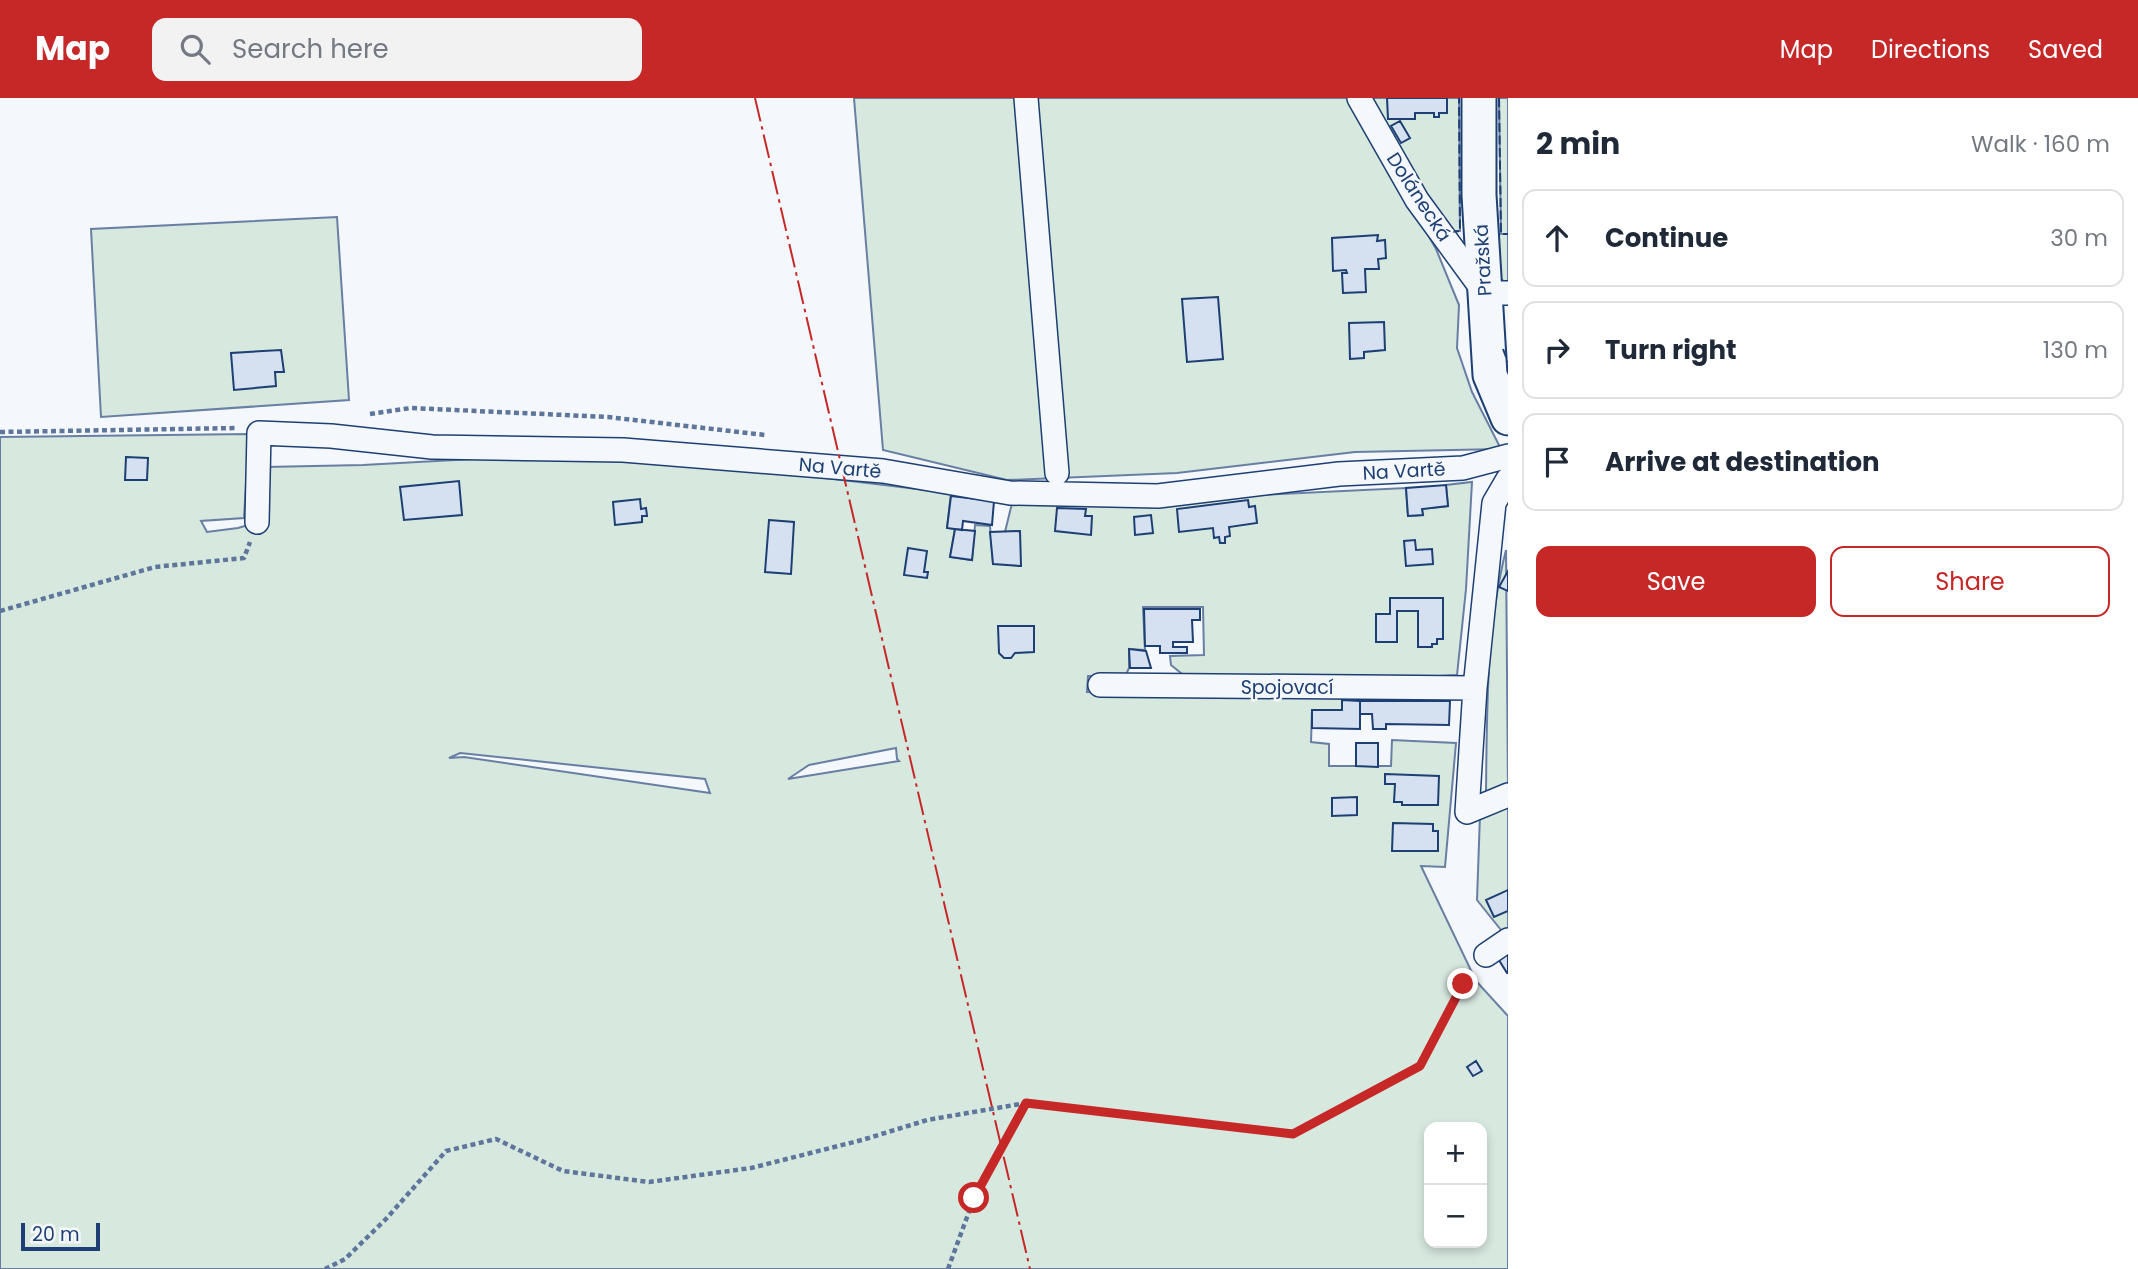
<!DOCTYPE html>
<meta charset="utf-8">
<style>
body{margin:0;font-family:Poppins,sans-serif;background:#f2f2f3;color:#1f2937}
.controls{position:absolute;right:21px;bottom:21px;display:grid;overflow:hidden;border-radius:14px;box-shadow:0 4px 10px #0003}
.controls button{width:63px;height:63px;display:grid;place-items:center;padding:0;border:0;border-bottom:2px solid #e0e1e3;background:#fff;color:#1f2937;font:35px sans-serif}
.scale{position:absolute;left:21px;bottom:18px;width:79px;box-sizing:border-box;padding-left:7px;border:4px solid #1d3f73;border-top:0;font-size:19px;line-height:24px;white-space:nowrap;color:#1d3f73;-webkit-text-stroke:5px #f4f7fb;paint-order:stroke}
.stop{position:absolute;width:21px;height:21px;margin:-16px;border:5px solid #c62828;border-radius:50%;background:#fff}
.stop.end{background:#c62828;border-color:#fff;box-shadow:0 2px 7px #0008}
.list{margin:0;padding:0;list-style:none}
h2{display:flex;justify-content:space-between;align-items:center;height:91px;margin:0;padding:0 28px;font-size:30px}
h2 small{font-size:23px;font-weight:400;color:#747a83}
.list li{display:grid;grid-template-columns:46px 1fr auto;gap:21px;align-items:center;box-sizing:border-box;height:98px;margin:0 14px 14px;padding:0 14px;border:2px solid #e0e1e3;border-radius:14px}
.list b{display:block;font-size:26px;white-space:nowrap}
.list em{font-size:23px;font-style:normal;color:#747a83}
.actions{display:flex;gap:14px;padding:21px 28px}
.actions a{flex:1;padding:16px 0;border:2px solid #c62828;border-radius:14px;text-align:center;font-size:24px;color:#c62828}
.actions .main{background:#c62828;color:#fff}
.icon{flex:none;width:38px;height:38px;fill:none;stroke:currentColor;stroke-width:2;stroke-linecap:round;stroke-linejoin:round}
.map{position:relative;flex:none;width:1508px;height:1171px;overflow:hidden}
header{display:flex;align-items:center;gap:42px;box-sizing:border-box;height:98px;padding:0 35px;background:#c62828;color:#fff}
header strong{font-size:33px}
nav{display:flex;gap:38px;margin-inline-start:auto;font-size:24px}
.search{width:490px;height:63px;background:#f2f2f3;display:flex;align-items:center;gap:18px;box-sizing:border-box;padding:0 24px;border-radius:14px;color:#747a83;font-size:26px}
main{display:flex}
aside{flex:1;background:#fff}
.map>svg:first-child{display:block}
.green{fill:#d7e8df;stroke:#687fa3;stroke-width:2;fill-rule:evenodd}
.building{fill:#d5e0f0;stroke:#1d3f73;stroke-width:2}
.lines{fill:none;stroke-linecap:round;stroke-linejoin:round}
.street-casing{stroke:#1d3f73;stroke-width:26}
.secondary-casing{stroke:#1d3f73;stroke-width:37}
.path{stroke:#5e769c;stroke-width:4.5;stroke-dasharray:5 3.5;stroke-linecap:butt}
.street{stroke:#f4f7fb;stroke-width:23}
.secondary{stroke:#f4f7fb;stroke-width:33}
.fence{stroke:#1d3f73;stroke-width:2;stroke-dasharray:9 3.5;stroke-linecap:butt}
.power{stroke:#c62828;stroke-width:2;stroke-dasharray:24 5 3.5 5;stroke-linecap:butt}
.route{stroke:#c62828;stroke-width:9}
.labels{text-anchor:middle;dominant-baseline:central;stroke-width:5;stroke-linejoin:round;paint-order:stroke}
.street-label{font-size:19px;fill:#1d3f73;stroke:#f4f7fb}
</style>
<header>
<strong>Map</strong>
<div class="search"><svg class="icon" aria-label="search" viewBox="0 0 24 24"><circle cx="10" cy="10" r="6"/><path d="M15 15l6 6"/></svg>Search here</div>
<nav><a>Map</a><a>Directions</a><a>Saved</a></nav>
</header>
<main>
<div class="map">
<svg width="1508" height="1171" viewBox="0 0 1508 1171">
<rect width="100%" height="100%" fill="#f4f7fb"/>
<path class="green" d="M854,0H1351L1436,151L1459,207L1457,250L1472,294L1501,351L1355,354L1177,375L1007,382L883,352Z
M1371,0H1459L1460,133L1449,134Z
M1499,0H1508V185L1498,180L1492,136H1501Z
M337,119L349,302L101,319L91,131Z
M249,336L244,420L201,423L207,434L238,430L269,421L265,369L363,367L526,358L750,371L951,395L947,430L955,431L950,459L972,462L975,427L990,428L993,465L1020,468V433L1005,434L1014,397L1153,402L1406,390L1408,418L1423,417L1422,411L1448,408L1446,387L1472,384L1466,491L1457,577L1350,583L1187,580L1171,567L1170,558L1204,557L1203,509H1143L1145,552L1129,551V570L1125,579L1088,578L1087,594L1342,600V612L1312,613L1311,644L1329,646V668H1391L1392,642L1456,645L1445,769L1421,768L1476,883L1508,918V1171H0V339ZM896,650L897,661L899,663L788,681L809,667ZM460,655L705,681L710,695L464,659L449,660ZM1429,1029H1482V1145H1429Z
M1506,452L1508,694L1496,697L1486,694C1487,613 1486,531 1506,452Z
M1508,704V834L1501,832L1477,802L1480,717Z"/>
<path class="building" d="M1387,0H1447V15H1439V19H1434V15H1415V21H1388Z
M1400,23L1410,40L1401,45L1391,28Z
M1378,137L1377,143L1385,142L1386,160L1378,161L1379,171H1365L1366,194L1343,195L1342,175H1347L1346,172L1333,173L1332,140Z
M1218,199L1223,261L1187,264L1182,201Z
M1384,224L1385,252L1364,254V260L1350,261L1349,225Z
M281,252L284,274H275L276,288L234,292L231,255Z
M126,359L148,360L147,382H125Z
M459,383L462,417L404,422L400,389Z
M1446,387L1448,408L1422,411L1423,417L1408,418L1406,390Z
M951,398L994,403L992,427L963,423L962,432L947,430Z
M640,401L641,411L646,410L647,418H642V424L615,427L613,404Z
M1248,402L1249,409L1255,408L1257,425L1229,429L1230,438L1225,439V445H1220L1219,439L1214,440L1213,430L1179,434L1177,411Z
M1057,410L1086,411L1085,418H1092L1091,437L1055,433Z
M1151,417L1153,435L1135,437L1134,419Z
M769,422L794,424L791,476L765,474Z
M955,431L975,433L972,462L950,459Z
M1020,433L1021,468L993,466L990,434Z
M1415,442L1416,452L1432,451L1433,466L1406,468L1404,443Z
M908,450L927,453L924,474H928L927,480L904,477Z
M1508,473V493L1499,489Z
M1390,500H1443V541H1437V546H1432V549H1418V513H1397V544H1376V516H1390Z
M1144,511H1200V522H1192L1193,544H1173V549H1187V555H1160V548H1145Z
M998,528H1034V554L1015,555L1011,560H1004L999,555Z
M1129,551L1146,553L1151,570H1130Z
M1342,602L1360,603V631L1312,630V612H1342Z
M1360,603H1450L1449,627L1386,626V631H1373L1372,616H1360Z
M1356,645H1378V669L1356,668Z
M1385,676L1439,678L1438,707H1402V704H1394L1395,686H1385Z
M1357,699V717L1332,718V700Z
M1393,725L1433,726V733H1438V753H1392Z
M1508,792V813L1494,819L1486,802Z
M1508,851V875H1507L1497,859Z
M1476,963L1482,973L1473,978L1467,969Z"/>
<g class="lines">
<defs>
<path id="street" d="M1026,0L1057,375
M1359,0L1417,102L1485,195H1508
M1508,381L1494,405L1475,590L1467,714L1508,697
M257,424L259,335L331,338L432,349L623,352L883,373L1010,395L1158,398L1339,376L1463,370L1508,358
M1100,587L1475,590
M1486,857L1508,842"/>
<path id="secondary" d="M1479,0V97L1490,277L1508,320"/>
</defs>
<use href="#street" class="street-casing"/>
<use href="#secondary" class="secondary-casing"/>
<path class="path" d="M370,316L411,310L608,319L765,337
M0,334L237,330
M0,513L155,469L244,460L250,444
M325,1171L345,1161L386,1121L446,1053L496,1041L563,1073L649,1084L751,1070L862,1042L927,1022L1026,1005L1292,1036L1420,968L1463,886L1473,873
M948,1171L974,1100L1026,1006"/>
<use href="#street" class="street"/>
<use href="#secondary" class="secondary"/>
<path class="fence" d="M1499,0L1501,136H1508
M1450,134L1460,133L1459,0
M1503,251L1508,264"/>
<path class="power" d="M755,0L1030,1171"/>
</g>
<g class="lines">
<path class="route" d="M974,1100L1026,1005L1293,1036L1420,968L1463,886"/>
</g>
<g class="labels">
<g class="street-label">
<text transform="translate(1419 99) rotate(57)">Dolánecká</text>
<text transform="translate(1483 162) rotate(-93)">Pražská</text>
<text transform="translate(840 370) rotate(5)">Na Vartě</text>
<text transform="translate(1404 373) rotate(-3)">Na Vartě</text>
<text x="1287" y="589">Spojovací</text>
</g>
</g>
</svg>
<div class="controls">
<button>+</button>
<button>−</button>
</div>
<div class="scale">20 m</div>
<div class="stop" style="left:974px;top:1100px"></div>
<div class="stop end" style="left:1463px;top:886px"></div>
</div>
<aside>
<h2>2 min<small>Walk · 160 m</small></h2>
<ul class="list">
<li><svg class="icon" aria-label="ahead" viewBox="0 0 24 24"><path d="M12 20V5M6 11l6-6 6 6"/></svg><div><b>Continue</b></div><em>30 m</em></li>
<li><svg class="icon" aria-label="right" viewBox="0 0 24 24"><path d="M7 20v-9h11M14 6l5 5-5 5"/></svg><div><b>Turn right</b></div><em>130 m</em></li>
<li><svg class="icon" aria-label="arrive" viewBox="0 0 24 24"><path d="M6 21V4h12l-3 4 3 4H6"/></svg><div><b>Arrive at destination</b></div></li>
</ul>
<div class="actions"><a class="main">Save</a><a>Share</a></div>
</aside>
</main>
